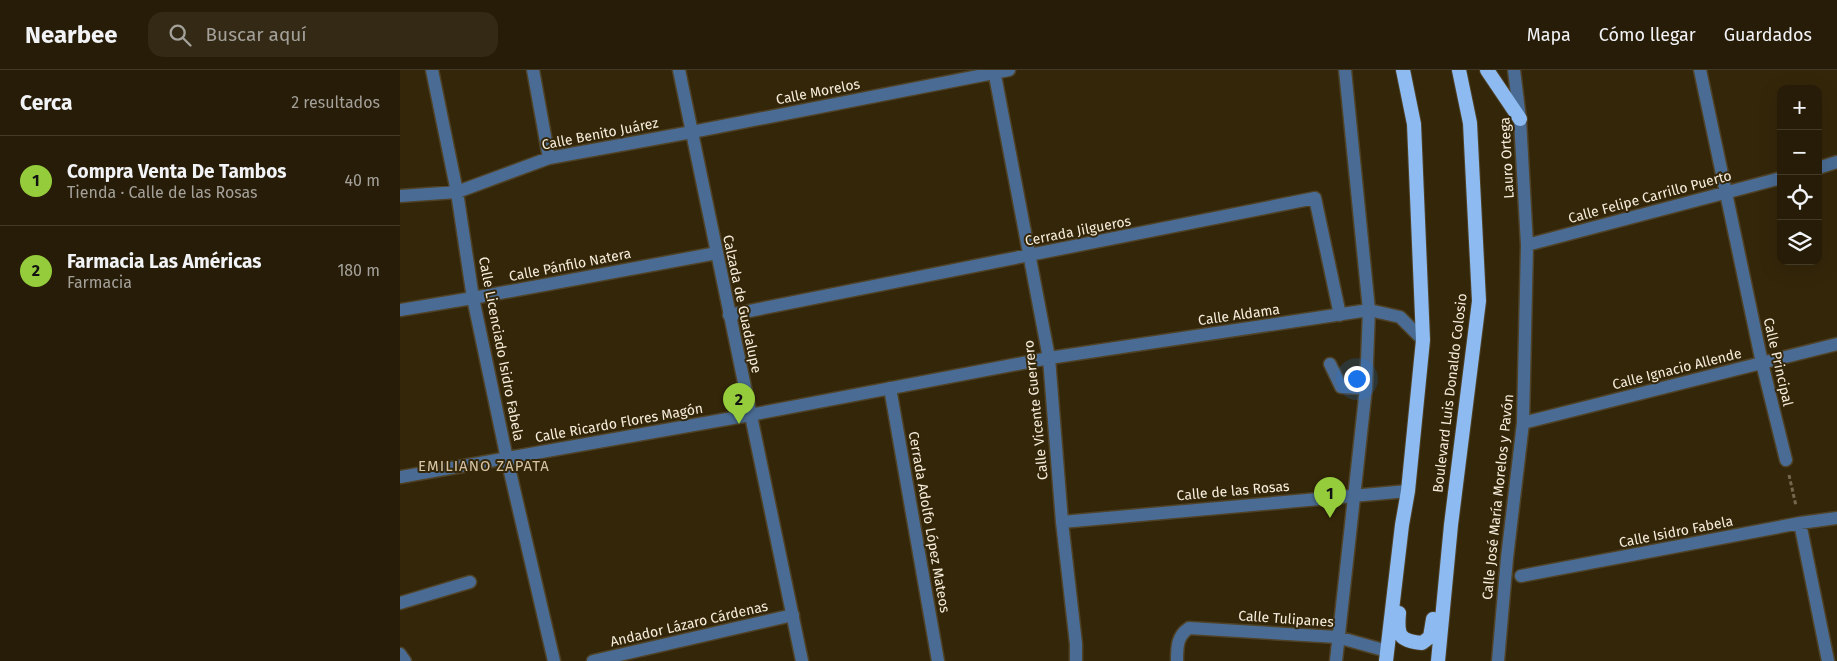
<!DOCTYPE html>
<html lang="es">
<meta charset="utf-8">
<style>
body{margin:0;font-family:"Fira Sans",sans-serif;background:#332915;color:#f1f3f6}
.controls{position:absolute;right:15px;top:15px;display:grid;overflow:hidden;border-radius:10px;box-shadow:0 5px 20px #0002}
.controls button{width:45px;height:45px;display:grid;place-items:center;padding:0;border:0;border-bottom:1px solid #433a28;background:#271c07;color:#f1f3f6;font:25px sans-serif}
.you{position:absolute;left:956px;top:308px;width:18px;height:18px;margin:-12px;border:4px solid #fff;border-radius:50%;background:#1a73e8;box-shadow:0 0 0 8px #1a73e833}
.badge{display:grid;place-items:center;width:32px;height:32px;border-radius:50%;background:#94cc3c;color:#111;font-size:16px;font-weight:700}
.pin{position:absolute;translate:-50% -41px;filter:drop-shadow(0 1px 2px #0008)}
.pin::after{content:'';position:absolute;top:26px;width:18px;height:15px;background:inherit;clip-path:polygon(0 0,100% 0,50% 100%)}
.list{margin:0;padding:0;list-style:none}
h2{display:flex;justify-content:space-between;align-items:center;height:65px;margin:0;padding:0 20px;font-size:21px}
h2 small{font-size:16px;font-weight:400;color:#a4a19b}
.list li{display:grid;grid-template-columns:32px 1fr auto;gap:15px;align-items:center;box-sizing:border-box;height:90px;padding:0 20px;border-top:1px solid #433a28}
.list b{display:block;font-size:19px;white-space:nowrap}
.list p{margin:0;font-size:16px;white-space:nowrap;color:#a4a19b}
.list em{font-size:16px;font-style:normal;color:#a4a19b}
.icon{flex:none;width:28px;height:28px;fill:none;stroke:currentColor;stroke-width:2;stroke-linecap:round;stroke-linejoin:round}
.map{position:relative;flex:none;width:1437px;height:591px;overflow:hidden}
header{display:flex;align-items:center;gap:30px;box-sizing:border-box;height:70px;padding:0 25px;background:#271c07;border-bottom:1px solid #433a28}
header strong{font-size:24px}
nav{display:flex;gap:28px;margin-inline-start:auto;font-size:18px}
.search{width:350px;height:45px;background:#332915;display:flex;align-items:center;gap:12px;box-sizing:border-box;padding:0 18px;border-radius:15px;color:#a4a19b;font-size:19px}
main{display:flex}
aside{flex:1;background:#271c07}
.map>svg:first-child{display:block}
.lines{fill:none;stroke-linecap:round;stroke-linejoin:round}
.minor-casing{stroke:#4f4227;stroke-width:15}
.tertiary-casing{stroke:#4f4227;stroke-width:15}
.trunk-casing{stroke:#4f4227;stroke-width:16}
.path{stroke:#73674e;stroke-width:3;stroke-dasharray:4 2.5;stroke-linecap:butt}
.minor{stroke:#4a6c94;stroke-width:12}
.tertiary{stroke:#4a6c94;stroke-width:12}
.trunk{stroke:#8dbaf0;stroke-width:14}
.labels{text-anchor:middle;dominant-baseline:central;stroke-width:4;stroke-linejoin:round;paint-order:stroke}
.street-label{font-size:14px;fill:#f6eddc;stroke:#342609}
.neighbourhood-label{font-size:15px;letter-spacing:1px;fill:#d5c3a3;stroke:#342609}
</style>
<header>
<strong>Nearbee</strong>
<div class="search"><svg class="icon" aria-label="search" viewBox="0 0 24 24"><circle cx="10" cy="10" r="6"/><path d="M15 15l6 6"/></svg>Buscar aquí</div>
<nav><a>Mapa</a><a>Cómo llegar</a><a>Guardados</a></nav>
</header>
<main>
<aside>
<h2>Cerca<small>2 resultados</small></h2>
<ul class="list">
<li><span class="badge">1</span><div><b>Compra Venta De Tambos</b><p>Tienda · Calle de las Rosas</p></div><em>40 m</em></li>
<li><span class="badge">2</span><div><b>Farmacia Las Américas</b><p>Farmacia</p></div><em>180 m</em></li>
</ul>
</aside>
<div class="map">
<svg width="1437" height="591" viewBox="0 0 1437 591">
<rect width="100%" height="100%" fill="#342609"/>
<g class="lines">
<defs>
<path id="minor" d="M32,0L57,122L73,228L107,389L154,591
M133,0L149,88
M594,0L649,288L662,452L676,574V591
M1300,0L1362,293L1386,390
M1418,98L1437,92
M0,126L57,122L149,88L292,62L609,0
M1127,175L1381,108
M0,240L73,228L317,183
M329,245L915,128L940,245
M930,294L941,317L966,318
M490,318L538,591
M1123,353L1437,274
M0,407L350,345L649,288L969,240L1000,247L1023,270
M662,452L1008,421
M1400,453L1428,591
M1121,506L1400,453L1437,448
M0,533L70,512
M0,584L5,591
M193,591L393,545
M777,591C777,577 777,566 789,558L937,567L987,581
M936,591L966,318L969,240L945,0
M1098,591L1107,488L1123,353L1127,175L1120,49L1114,0"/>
<path id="tertiary" d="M279,0L402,591"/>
<path id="trunk" d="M1087,0L1120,49
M999,543C997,565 999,571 1022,573L1030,567L1033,549
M986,591L1002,455L1008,421L1023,270L1014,54L1003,0
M1038,591L1051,455L1079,231L1070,53L1059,0"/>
</defs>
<use href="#minor" class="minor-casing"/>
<use href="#tertiary" class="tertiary-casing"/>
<use href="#trunk" class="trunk-casing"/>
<path class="path" d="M1389,405L1396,436"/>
<use href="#minor" class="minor"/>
<use href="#tertiary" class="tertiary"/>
<use href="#trunk" class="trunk"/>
</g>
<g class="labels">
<g class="street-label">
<text transform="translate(418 22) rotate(-11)">Calle Morelos</text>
<text transform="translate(200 64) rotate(-11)">Calle Benito Juárez</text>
<text transform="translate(1107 88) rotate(-93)">Lauro Ortega</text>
<text transform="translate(1250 127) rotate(-15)">Calle Felipe Carrillo Puerto</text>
<text transform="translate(678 161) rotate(-11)">Cerrada Jilgueros</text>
<text transform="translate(170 195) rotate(-11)">Calle Pánfilo Natera</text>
<text transform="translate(342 234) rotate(78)">Calzada de Guadalupe</text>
<text transform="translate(839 245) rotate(-8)">Calle Aldama</text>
<text transform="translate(101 279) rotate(79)">Calle Licenciado Isidro Fabela</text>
<text transform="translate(1378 292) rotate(77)">Calle Principal</text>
<text transform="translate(1277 299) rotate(-14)">Calle Ignacio Allende</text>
<text transform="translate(1050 323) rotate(-83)">Boulevard Luis Donaldo Colosio</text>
<text transform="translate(636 340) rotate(-96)">Calle Vicente Guerrero</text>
<text transform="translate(219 353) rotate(-10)">Calle Ricardo Flores Magón</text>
<text transform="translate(833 421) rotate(-5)">Calle de las Rosas</text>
<text transform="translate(1098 427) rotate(-84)">Calle José María Morelos y Pavón</text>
<text transform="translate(529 452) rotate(80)">Cerrada Adolfo López Mateos</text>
<text transform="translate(1276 462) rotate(-11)">Calle Isidro Fabela</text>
<text transform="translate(886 549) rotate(4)">Calle Tulipanes</text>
<text transform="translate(289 554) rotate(-13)">Andador Lázaro Cárdenas</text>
</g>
<g class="neighbourhood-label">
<text x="84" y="396">EMILIANO ZAPATA</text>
</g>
</g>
</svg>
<div class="controls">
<button>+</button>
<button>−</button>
<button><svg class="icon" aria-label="locate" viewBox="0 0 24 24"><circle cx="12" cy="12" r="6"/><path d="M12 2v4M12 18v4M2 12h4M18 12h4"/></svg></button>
<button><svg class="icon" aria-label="layers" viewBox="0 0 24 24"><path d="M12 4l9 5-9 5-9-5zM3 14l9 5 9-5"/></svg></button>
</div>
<div class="you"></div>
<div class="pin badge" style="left:930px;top:448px">1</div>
<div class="pin badge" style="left:339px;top:354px">2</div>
</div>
</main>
